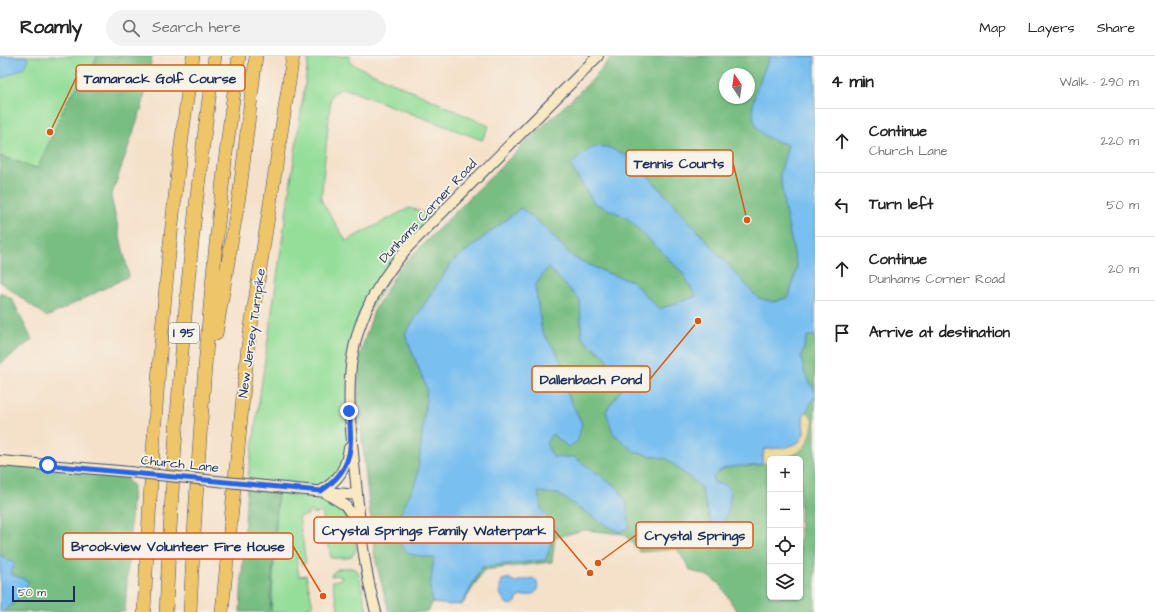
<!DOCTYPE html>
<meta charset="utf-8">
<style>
body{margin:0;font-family:"Architects Daughter",sans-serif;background:#f2f2f2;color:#222}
.controls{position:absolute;right:12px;bottom:12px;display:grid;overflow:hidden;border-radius:6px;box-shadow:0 1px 3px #0004}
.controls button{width:36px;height:36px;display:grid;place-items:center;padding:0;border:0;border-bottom:1px solid #e0e0e0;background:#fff;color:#222;font:20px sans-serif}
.compass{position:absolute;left:719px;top:12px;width:36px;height:36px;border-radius:50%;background:#fff;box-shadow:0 1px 3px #0004;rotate:347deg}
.scale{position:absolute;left:12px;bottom:10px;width:63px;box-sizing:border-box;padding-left:4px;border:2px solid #1b2f5e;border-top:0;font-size:11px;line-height:14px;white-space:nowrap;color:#1b2f5e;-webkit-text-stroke:3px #f7f3e8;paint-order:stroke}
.stop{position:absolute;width:12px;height:12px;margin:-9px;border:3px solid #2563eb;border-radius:50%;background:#fff}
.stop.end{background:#2563eb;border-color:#fff;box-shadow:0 1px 4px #0008}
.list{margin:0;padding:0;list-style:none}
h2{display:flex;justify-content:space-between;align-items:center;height:52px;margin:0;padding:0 16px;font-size:17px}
h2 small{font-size:13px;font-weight:400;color:#767676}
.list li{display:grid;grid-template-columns:26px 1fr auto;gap:12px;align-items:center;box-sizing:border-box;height:64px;padding:0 16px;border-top:1px solid #e0e0e0}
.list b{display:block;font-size:15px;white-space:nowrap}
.list p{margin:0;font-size:13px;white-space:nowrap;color:#767676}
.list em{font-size:13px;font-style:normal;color:#767676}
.icon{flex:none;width:22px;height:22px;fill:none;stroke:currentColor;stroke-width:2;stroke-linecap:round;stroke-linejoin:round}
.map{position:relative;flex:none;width:815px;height:556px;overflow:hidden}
header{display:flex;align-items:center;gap:24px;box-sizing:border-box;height:56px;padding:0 20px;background:#fff;border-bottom:1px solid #e0e0e0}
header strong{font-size:19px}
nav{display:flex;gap:22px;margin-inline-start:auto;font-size:14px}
.search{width:280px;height:36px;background:#f2f2f2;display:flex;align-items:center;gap:10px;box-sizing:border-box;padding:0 14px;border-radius:22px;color:#767676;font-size:15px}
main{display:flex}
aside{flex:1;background:#fff}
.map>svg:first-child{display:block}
.green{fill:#95de9a;stroke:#58867c}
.forest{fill:#78bd82;stroke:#4a7670;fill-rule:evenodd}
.sand{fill:#eeda9e;stroke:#84847e}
.water{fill:#79bff0;stroke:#4a77a7}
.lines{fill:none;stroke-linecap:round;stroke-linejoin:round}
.secondary-casing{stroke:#3c4a6e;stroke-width:12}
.highway-casing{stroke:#3c4a6e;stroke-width:14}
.secondary{stroke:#f8e8c3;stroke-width:10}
.highway{stroke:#eec569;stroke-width:13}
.secondary-bridge-casing{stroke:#3c4a6e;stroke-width:12;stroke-linecap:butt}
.secondary-bridge{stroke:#f8e8c3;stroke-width:10}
.route{stroke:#2563eb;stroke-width:5}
.labels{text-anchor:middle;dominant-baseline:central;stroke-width:3.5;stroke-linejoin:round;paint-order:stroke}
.shield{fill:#f7f3e8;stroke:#5d6a87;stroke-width:1}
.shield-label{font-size:12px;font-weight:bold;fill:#1b2f5e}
.street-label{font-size:13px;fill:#1b2f5e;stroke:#f7f3e8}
.leader{fill:none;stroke:#de5710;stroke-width:1.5}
.callout-dot{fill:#de5710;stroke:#f7f3e8;stroke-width:1.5}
.callout{fill:#f7f3e8;stroke:#de5710;stroke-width:1.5}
.callout-label{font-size:14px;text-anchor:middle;font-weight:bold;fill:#1b2f5e}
</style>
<header>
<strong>Roamly</strong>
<div class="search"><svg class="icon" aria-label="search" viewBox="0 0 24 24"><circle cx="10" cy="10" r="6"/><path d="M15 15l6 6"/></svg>Search here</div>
<nav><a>Map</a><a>Layers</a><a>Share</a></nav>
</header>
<main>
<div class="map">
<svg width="815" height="556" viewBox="0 0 815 556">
<rect width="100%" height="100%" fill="#f7f3e8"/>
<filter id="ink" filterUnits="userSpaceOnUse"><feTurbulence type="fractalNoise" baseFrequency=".025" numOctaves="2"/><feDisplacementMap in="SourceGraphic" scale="8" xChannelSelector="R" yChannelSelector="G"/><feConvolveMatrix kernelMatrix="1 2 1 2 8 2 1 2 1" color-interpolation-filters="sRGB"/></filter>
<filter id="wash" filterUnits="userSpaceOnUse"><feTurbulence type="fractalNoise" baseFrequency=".012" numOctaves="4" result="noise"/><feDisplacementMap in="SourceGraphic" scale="16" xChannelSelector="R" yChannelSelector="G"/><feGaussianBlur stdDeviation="0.9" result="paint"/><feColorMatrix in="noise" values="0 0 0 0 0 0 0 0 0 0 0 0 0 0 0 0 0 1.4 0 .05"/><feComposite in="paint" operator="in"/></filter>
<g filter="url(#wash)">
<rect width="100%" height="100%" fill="#f5e1ca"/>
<path class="green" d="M0,0H152L142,51L36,112L0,100Z
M309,0H349L350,7L489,70L482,84L343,32L331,39L321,144L346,185L409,152L438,160L408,191L358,274L351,383L343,408L332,423L323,426L321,435L247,428Z
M278,437L319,441L340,449L353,467L356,493L353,499L348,502H331L322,456L312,458V455L308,456V459L299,461L306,507L302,509L300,501L296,502L299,520L306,519L313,550L307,551L308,556H271Z
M351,512L357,514L359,519L367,556H329L337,554L338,551L332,525L339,524L342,521L338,519L331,520C335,511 343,512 351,512Z"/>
<path class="forest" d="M97,0H152L142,51L111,141L129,220L47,261L0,226V100L36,112L38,111L68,44L94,8Z
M612,0H770C761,24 740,59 765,80C771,84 781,86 788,89L780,118L784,149L797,212L789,241L774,246L758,242L632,102L570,109L594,147L626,161L682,216L697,240L659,253L632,225L607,217L573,201L543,170L521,152L452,206L405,278L427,333L417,424L397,464L409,498L434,502L430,532L462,548L482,511L546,504L556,471L541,453L538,436L558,438L607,470L620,476L574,401H553L545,387L552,378L568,391L582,368L566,335V316L556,295L542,276L535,230L548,211L580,244L582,282L606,301L621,334L606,355L635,396L667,403L701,431L710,464L727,460L728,448L714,427L713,421C725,405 745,413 761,408L764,393L803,369C802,356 809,351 815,340V556H737L720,528L706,519L691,515L677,493L640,496L624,478L583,474L555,482L552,506L484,514L462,549L432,547L428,556H389L375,502L357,340L360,298L374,255L399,212L523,89L593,23ZM725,18H749V42H725ZM770,403H800V541H770Z
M0,236L12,243L32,284L0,308Z
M807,280H815V336L805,318L801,302Z
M0,405L119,415L133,430L125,556H3L17,544L7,504L2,499L0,500Z
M247,428L278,431L270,556H240Z"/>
<path class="sand" d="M805,354L814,365C812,369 812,373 811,377C806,397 789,403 770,403V406L762,408L764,393L785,392L804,378L803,361Z"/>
<path class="water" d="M0,0H26L28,3L24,12L0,23Z
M770,0H815V280H807L801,302L805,318L815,336V340L803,361L804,378L799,386L785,392L764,393L762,408C745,413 725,405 713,421L714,427L726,428L731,435L727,460L717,474L710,464L701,431L667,403L635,396L613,377L606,355L621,334L606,301L582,282L580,244L548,211L535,230L542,276L556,295L566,316V335L582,368L577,386L568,391L552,378L546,387L553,401H574L618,432L626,446L629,471L620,476L607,470L558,438L538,436L541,453L556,471L546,504L482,511L462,548L450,549L432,547L430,532L434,502L409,498L395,482L397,464L417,424L427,333L405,278L452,206L521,152L543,170L573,201L607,217L632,225L659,253L696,240L682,216L626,161L594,147L570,109C598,85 598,86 632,102L758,242L774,246L789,241L797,212L784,149L780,118L788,89C781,86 771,84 765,80C739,59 761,24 770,0Z
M1,499L7,504L15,507L10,518L29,525L17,544L3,556H0V500Z
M509,522L515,526L533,522L537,526L538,534L532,539L518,541L516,546L512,549L507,548C500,540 498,535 502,524Z"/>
</g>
<g filter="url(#ink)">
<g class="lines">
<defs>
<path id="secondary" d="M0,405L119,415
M265,430L357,439
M321,435C339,424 346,413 349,392
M327,438L345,449L359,469
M376,556C364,514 360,470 356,427C346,327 338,273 408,191L598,0"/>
<path id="highway" d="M216,278L240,134L256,0
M144,556C153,370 166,184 193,0
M166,556C174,370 188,184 215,0
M190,556C199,370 212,184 239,0
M222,556L248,290L293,0"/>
</defs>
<use href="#secondary" class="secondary-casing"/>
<use href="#highway" class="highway-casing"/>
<use href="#secondary" class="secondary"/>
<use href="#highway" class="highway"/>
<defs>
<path id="secondary-bridge" d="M119,415L265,430"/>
</defs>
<use href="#secondary-bridge" class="secondary-bridge-casing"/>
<use href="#secondary-bridge" class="secondary-bridge"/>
</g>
</g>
<g class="lines" filter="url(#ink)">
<path class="route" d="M48,409L321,435C354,413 352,391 349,355"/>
</g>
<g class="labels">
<rect class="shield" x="169" y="267" width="30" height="20" rx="3"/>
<g class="shield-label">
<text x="184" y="277">I 95</text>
</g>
<g class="street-label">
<text transform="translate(428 155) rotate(-47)">Dunhams Corner Road</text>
<text transform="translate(252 277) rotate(-82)">New Jersey Turnpike</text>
<text transform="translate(180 408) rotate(6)">Church Lane</text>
</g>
</g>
<path class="leader" d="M50 76L76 22M747 164L733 107M698 265L650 323M590 517L554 474M598 507L636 479M323 540L293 490"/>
<g class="callout-dot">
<circle cx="50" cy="76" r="4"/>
<circle cx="747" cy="164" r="4"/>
<circle cx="698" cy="265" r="4"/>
<circle cx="590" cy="517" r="4"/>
<circle cx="598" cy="507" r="4"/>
<circle cx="323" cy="540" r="4"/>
</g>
<g class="callout">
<rect x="76" y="9" width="169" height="26" rx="4"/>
<rect x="626" y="94" width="107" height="26" rx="4"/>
<rect x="532" y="310" width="118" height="26" rx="4"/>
<rect x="314" y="461" width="240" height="26" rx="4"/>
<rect x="636" y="466" width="117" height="26" rx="4"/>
<rect x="63" y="477" width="230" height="26" rx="4"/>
</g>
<g class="callout-label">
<text x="160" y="27">Tamarack Golf Course</text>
<text x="679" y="112">Tennis Courts</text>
<text x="591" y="328">Dallenbach Pond</text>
<text x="434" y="479">Crystal Springs Family Waterpark</text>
<text x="695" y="484">Crystal Springs</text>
<text x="178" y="495">Brookview Volunteer Fire House</text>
</g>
</svg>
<div class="controls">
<button>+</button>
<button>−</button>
<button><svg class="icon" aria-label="locate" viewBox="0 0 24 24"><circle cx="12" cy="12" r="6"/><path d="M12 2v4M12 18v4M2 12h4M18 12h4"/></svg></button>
<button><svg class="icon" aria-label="layers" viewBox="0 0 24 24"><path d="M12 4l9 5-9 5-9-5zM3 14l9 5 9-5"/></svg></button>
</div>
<svg class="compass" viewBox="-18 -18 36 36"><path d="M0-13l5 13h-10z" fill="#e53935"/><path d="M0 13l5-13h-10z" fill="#767676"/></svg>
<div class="scale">50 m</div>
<div class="stop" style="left:48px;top:409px"></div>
<div class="stop end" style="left:349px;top:355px"></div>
</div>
<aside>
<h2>4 min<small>Walk · 290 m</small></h2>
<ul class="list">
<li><svg class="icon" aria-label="ahead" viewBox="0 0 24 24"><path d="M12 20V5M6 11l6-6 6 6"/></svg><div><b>Continue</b><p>Church Lane</p></div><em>220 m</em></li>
<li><svg class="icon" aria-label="left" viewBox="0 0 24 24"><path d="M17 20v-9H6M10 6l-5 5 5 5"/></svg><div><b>Turn left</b></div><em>50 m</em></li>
<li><svg class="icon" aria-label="ahead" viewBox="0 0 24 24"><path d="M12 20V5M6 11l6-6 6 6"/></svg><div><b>Continue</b><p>Dunhams Corner Road</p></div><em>20 m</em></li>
<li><svg class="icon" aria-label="arrive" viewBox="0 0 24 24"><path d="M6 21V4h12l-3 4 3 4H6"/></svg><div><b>Arrive at destination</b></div></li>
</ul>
</aside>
</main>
